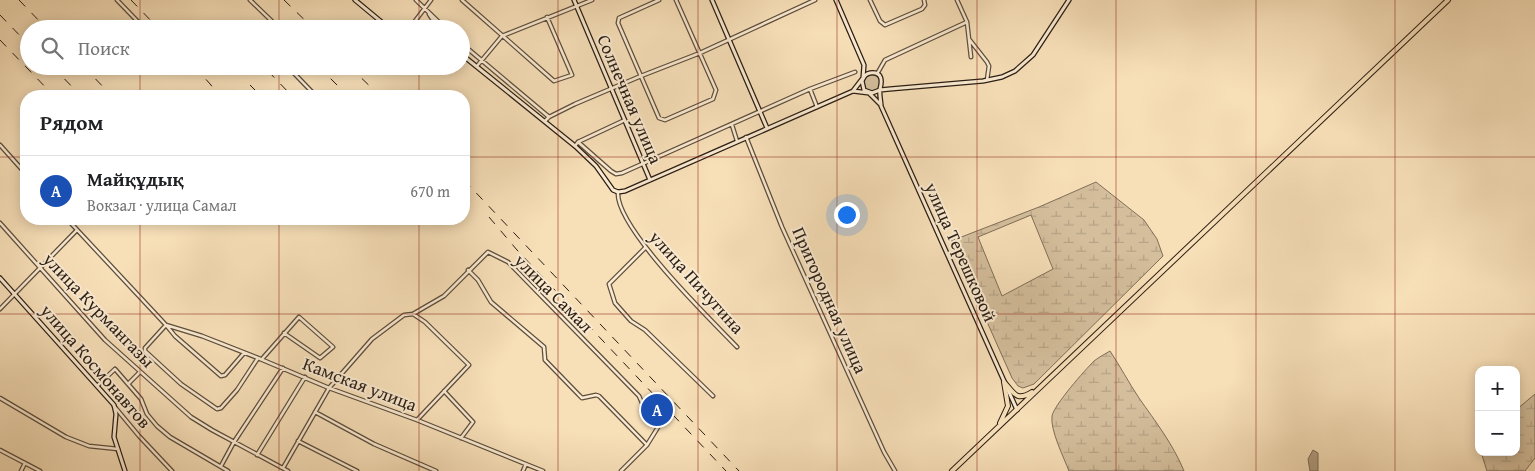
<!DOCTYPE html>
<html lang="ru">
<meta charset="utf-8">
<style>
body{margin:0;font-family:"Gentium Book Plus",serif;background:#f2f2f2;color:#202124}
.controls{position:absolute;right:15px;bottom:15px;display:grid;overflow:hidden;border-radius:10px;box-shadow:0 2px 12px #0003}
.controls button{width:45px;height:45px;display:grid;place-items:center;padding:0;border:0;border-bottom:1px solid #e0e0e0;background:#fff;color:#202124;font:25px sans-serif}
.you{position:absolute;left:846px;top:214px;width:18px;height:18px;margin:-12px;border:4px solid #fff;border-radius:50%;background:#1a73e8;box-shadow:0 0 0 8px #1a73e833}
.badge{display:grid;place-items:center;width:32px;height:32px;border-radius:50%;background:#8f2418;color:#fff;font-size:16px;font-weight:700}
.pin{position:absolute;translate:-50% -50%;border:2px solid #fff;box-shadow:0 1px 5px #0006}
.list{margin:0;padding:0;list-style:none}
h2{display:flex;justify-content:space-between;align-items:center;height:65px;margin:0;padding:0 20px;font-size:21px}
h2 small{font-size:16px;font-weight:400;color:#757577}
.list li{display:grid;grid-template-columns:32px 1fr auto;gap:15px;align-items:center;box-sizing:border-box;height:70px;padding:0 20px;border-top:1px solid #e0e0e0}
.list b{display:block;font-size:19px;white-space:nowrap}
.list p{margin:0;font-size:16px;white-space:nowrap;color:#757577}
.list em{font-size:16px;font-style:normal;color:#757577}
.icon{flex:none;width:28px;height:28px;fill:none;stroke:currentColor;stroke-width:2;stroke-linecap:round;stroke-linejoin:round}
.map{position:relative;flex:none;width:1535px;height:471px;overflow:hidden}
.search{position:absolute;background:#fff;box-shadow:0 2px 12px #0003;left:20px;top:20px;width:450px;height:55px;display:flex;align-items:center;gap:12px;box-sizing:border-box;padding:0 18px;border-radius:28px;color:#757577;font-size:19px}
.panel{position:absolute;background:#fff;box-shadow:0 2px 12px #0003;left:20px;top:90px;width:450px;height:135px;border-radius:20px}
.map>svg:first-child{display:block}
.green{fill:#d4be9c;stroke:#7f6e58}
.wetland{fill:url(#wetland-marsh);stroke:#7f6e58;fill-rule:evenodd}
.water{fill:#b19d80;stroke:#7b6a55}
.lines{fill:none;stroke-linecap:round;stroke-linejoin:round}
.street-casing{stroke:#5d4e3d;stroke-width:5}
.secondary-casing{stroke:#2a1e14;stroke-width:5.5}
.primary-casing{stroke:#2a1e14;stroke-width:6}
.street{stroke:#faead1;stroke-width:2.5}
.secondary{stroke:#faead1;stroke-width:3}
.primary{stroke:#f7dfb8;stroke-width:4}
.rail{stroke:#2a1e14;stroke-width:1;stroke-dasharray:9 9;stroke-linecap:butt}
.grid{fill:none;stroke:#8f2418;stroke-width:1;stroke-opacity:0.55}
.labels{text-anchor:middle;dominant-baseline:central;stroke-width:4;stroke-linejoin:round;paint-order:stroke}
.street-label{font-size:18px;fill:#2a1e14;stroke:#faead1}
</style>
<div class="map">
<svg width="1535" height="471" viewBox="0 0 1535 471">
<defs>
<pattern id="wetland-marsh" width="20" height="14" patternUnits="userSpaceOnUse" patternTransform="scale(1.25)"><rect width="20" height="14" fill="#d4be9c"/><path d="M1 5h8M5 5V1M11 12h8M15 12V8" fill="none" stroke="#b6a386"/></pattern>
</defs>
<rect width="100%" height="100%" fill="#f7dfb8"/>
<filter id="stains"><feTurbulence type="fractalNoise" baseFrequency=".004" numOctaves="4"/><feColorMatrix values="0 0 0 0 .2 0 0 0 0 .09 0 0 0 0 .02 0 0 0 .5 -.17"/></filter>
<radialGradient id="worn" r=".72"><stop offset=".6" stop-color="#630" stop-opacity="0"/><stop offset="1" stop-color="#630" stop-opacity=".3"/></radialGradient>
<path class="green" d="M864 83a8 8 0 1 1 16 0a8 8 0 1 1-16 0Z"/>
<path class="wetland" d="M1096,182L1144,220L1157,239L1163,256L1034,384L1023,388L1018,386L1012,378L951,241L1039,207ZM1031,215L1053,269L1002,296L978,237Z
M1110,351C1120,366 1129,383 1139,398C1155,421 1173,444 1184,471H1069C1064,458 1050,430 1052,416C1054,405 1085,370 1094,361C1099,357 1105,354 1110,351Z
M1535,394V458L1525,471H1487L1481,452H1516V410Z"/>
<path class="water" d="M1313,450L1318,453V471H1310L1308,459Z"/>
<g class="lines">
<defs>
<path id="street" d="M117,0L145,29
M250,0L280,29
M416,0L446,29
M462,0L554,81L572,75L547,17
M659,0L619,18L618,23L659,118L665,120L713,99L716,90L676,0
M870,0L880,21L885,25L922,9L925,5L924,0
M957,0L967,22L971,57
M429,14L439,29
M409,29L431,0
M969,39L987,62L989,66L987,80
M461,43L549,117
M188,66L193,71
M287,66L316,96
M477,66L502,36L592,0
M877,74L885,60L967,22
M810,89L817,107
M545,121L549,117L575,104L641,76L700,53L815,0
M732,125L737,141
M746,137L782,227L884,452L895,471
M578,142L611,171L616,174L622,173L810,89L855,72
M0,145L26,174
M575,146L578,142L625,120
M618,192C615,227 711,320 737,347
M67,219L166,325L175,336L221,376L225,375L244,353
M0,223L105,340L191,417L212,430L288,471
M645,248L609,284L615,303L631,321L645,330L713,396
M468,270L478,280L491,302L544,347L545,360L578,394L582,398L596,395L599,396L647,445L621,471
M0,309L77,230
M413,314L425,322L469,365L417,420
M166,325L202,336L258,358L329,388L417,420L543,471
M166,325L145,348V351L181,384L217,409L221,408L237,390L258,358
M262,359L299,317L333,347L320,358L284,333
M128,384L140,372
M97,386L115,369L141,399L147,414L157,426L170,437L228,471
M444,391L473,422L461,438
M0,398L66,437L89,446L118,449
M114,406L139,436L172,471
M315,412L374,444L436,471
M298,441L357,471
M0,450L40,471
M257,455L305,377
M221,466L234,442L283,368
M283,468L329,388L372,339L404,315L413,314L444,296L488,252L508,262L639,396L643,405L660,424L647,445
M21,471L25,463
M523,471L526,464"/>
<path id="secondary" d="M355,0L390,29
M574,0L650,180
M712,0L767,128
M461,54L575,146L596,166L613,190L618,192L625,191L853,91L863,78L864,65L836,0
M853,91L869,93L881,105
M0,278L114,405L116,414L114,437L125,471
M1017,410L881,106C881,101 879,94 880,89C882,82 883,71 870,73C865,74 864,77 862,81L864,90L872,93L880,90L890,89L983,81L1002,77L1015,71L1033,55L1069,0"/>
<path id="primary" d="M1004,382C1014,393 1016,402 1032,392
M1000,423L1008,406L1004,382
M952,471L1448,0"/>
</defs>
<use href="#street" class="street-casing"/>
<use href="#secondary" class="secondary-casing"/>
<use href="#primary" class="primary-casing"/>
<use href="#street" class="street"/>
<use href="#secondary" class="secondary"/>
<use href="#primary" class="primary"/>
<path class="rail" d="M19,0L47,29
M131,0L159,29
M284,0L314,29
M0,15L29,45
M0,40L54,96
M52,66L81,96
M83,66L112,96
M194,66L211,85L218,96
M318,66L348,96
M349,66L380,96
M268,71L292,96
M250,85L261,96
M464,180L739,471
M489,217L517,250L726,471"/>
</g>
<path class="grid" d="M140,0V29M279,0V29M419,0V29M558,0V471M698,0V471M837,0V471M977,0V471M1116,0V471M1256,0V471M1395,0V471M140,66V96M279,66V96M419,66V96M0,157H26M464,157H1535M140,219V471M279,219V471M419,219V471M0,314H1535"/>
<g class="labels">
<g class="street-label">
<text transform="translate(630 99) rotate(67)">Солнечная улица</text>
<text transform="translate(961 252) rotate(66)">улица Терешковой</text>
<text transform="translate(697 282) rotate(48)">улица Пичугина</text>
<text transform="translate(554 293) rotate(45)">улица Самал</text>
<text transform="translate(830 300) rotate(66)">Пригородная улица</text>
<text transform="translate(99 310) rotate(46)">улица Курмангазы</text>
<text transform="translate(96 366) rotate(49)">улица Космонавтов</text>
<text transform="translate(360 384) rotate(21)">Камская улица</text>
</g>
</g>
<rect width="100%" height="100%" filter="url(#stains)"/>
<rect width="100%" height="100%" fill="url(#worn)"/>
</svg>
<div class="controls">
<button>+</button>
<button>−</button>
</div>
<div class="you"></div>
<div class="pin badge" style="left:657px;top:410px;background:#1a4fb4">A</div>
<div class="search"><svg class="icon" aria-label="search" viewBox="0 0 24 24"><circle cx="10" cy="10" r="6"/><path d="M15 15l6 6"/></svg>Поиск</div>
<section class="panel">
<h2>Рядом<small></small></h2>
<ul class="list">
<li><span class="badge" style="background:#1a4fb4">A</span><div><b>Майқұдық</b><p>Вокзал · улица Самал</p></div><em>670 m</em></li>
</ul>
</section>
</div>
